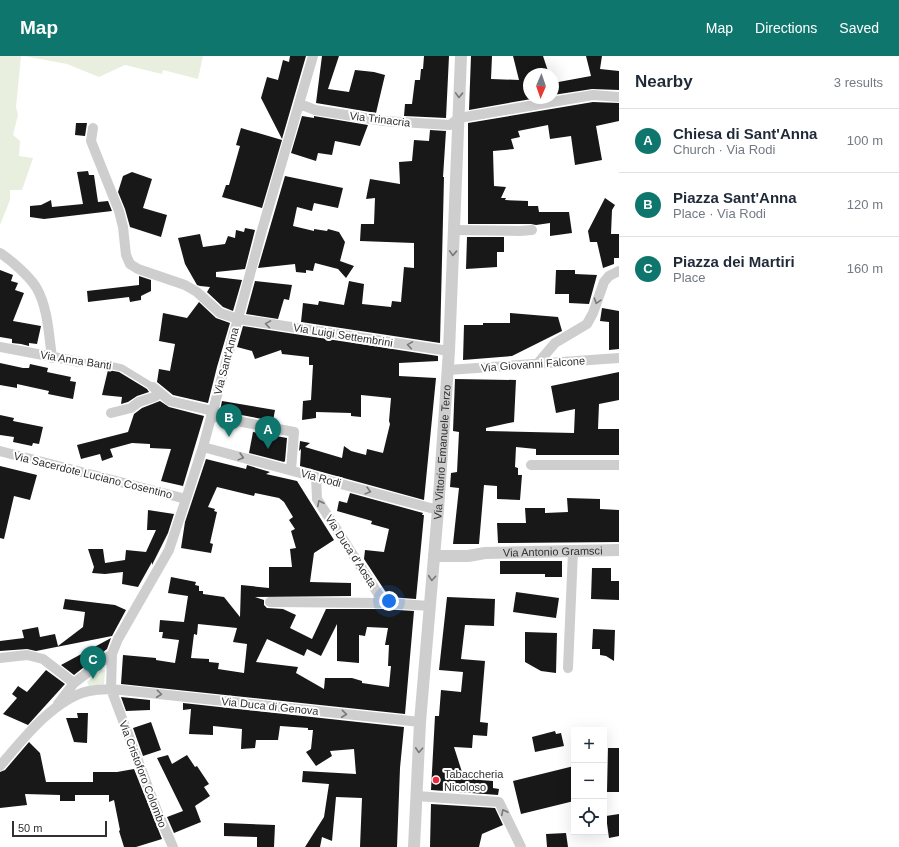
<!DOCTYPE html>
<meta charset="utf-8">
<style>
body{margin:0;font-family:Helvetica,sans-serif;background:#f6f6f7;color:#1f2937}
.controls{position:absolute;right:12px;bottom:12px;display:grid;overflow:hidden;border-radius:0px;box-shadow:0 4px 16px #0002}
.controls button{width:36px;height:36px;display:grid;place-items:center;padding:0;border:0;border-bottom:1px solid #e0e1e3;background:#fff;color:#1f2937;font:20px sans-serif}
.compass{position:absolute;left:523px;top:12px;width:36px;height:36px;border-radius:50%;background:#fff;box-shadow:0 4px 16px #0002;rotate:182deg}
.scale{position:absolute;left:12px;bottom:10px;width:95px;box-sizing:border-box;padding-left:4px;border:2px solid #313131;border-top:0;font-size:11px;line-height:14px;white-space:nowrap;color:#313131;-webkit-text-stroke:3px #fff;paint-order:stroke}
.you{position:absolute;left:389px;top:545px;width:14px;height:14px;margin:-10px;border:3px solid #fff;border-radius:50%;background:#1a73e8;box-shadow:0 0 0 6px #1a73e833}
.badge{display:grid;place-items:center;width:26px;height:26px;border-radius:50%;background:#0f766e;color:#fff;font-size:13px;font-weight:700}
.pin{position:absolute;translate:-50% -33px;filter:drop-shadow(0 1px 2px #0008)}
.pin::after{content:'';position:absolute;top:21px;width:14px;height:12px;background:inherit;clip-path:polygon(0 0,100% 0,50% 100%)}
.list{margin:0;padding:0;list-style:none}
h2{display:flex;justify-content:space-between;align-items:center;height:52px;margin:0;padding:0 16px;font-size:17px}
h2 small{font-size:13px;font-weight:400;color:#747a83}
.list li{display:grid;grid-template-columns:26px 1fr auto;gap:12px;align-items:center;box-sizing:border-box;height:64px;padding:0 16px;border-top:1px solid #e0e1e3}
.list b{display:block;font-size:15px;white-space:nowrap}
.list p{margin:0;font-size:13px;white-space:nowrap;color:#747a83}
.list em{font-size:13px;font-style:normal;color:#747a83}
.icon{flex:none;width:22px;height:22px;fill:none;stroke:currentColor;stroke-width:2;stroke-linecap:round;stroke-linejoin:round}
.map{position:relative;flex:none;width:619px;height:791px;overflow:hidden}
header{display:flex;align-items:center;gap:24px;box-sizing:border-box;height:56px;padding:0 20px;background:#0f766e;color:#fff}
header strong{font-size:19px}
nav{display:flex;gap:22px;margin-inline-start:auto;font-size:14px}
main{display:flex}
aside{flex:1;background:#fff}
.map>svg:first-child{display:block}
.green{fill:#e8efde}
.building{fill:#181818;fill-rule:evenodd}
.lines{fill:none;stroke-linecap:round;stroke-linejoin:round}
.pedestrian{stroke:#cecece;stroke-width:7}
.minor{stroke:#cecece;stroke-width:10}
.tertiary{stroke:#cecece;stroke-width:12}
.oneway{stroke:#787878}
.poi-dot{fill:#f7253b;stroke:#fff;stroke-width:1.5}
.labels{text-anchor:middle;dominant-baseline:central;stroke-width:4;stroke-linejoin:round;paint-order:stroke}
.street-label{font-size:11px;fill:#313131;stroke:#fff}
.poi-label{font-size:11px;fill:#313131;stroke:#fff;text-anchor:start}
</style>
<header>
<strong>Map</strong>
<nav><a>Map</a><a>Directions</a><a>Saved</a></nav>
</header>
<main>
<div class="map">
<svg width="619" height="791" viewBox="0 0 619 791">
<rect width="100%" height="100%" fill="#fff"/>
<path class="green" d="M0,0H21L16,51L18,59L13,79L20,85L19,100L33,102L22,134H10V144L0,169Z
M24,0H203L198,23L163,14L162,18L125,9L99,21L67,8Z
M101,614H105L104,628L89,630L87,626Z"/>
<path class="building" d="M290,0H306L282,83L261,42L267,21L278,24L283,4L289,6Z
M322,0H339L328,33L349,36L355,14L374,16L385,19L376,57L316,47Z
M424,0H449L446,62L404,60L405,48H412L415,24H420L421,13H423Z
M471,0H492L491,23L519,24L513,0H543L549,18H529V42H537L469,54Z
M586,0H602L600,13L619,15V34L592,33L553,39V27L591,20Z
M593,46L619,47V65L596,70L602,104L575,109L571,80L550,83L548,69L518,75L520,81L511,83L514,93L493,95L494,130L506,131L501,142H506L505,144L528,145V150H538L539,156H569L572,177L550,180V167L536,169L531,168H468V67Z
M302,60L314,62V60L368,69L360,90L335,85L332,99L318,97L316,105L291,97Z
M76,67H87L85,80L75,79Z
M241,72L282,84L262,152L222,141L226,129H229L240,90L236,89Z
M430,74L446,75L443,121H444L440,287L301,266L303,247L318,249L319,245L344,249L349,225L364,228L362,248L391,251L392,245L401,246L404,211L414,212V187L360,185L361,168H374L375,142L366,143L370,123L400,128L399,106L412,105L414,84L429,85Z
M88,115L89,119H94L98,146L108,145L112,155L44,163L30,161V150L41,149L51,144L52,151L83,148L77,116Z
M132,116L152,123L143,152L167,159L161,181L130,171L125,153L118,136L123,120Z
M285,120L343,132L338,152L314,147L312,155L297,151L293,170L314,175V173L327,175L328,173L339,176L345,186L340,205L354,210L346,222L338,213L315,207L313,215L306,214V217L296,216L295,208L258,212Z
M605,142L615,149L612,154L611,178H619V202H614V208L603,212L597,186H590L588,175Z
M245,172L255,174L245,213L216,216V221L242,224L233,255L223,251L207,236L210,231L200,230L197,229L185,208L178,182L200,178L203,191L225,188L228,180L235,182L236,174L244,176Z
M467,181H504V196H497V211L466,213Z
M0,214L13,219L11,225L18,227L15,234L24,237L13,265L41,270L37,288L29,287V290L21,288L12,287V283L0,281Z
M556,214H575V218L597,219L589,248L569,247V238H555Z
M139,220L151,224V235L141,240V244L130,246L129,241L88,246L87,235L139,229Z
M255,225L292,229L289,244L284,243L278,263L246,258Z
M199,246L216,262L230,267L217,311L208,347L173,339L157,326L159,313L170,315L175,288L159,285L163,257L187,262Z
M602,252L619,255V293L609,294V266L600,265Z
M510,257L558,261L562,275L512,300L463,304L464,269H483V267H510Z
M243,270L438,300V305L399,307V320L436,322L424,444L300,410L301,393L299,395L300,385L310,387L305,391L342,402L344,390L351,395L366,399L367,393L383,397L390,368L389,365L391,342L361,339V361L351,360V357L316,356V362L302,364L303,345L311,344L313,309H309V301L282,298L281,294L255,303L252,295L237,291Z
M0,307L23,312H29L30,308L48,312L47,316L71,321L70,325L76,326L73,343L48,338L49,335L17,328V332L0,329Z
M108,314L119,316L124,319L147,333L149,336L137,340L128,346L121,348L122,341L102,339Z
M619,316V344L599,348L598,373H619V399H536V393L516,391L515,411L518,412V419H522L520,444L497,443V430L484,429L479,488H453L459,432L450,431L451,417L457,416L459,376L453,375L455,323L516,324L514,366L486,372V375L574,377L575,353L556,357L551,330Z
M160,345L169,351L204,360L183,430L161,425L171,393L150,392V388L132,387L110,393L113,401L102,405L100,398L81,403L77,389L128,376L134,358L142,352Z
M222,345L275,354L273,365L220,355Z
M0,359L14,362L13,365L43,371L39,388L33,387L32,390L13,386L14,381L0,379Z
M253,376L287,382L285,405L284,406L249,397Z
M206,403L246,413L247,409L270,416L266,418L297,425L334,484L314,497L310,526L351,527V540L255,541L264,544V549L267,552L283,553L296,559L290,572L312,583L326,553H382L414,555L405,658L121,628L123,599L156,602V604L175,607L179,584L162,582L163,576H159L160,564L184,566L188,540L168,537L171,521L196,526L195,529L199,530V535H203V538L224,541L240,561L241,529L269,532V511H292L290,493L296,492L291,475L295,473L289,464L293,461L284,446L279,442L255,437L254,440L217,431L208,451L215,453L214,455L217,456L210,487L213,488L211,497L181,492L185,466ZM198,568L237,572L233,586L247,588L244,617L218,613L219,607L209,606V603L191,602L194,578L197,579ZM337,568V605L359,607V579L365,580L367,571L388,572L385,589H389L388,610H391L389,631L362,627V625L352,622H325L324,633L296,617L298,611L256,606L267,583L304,600L307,593L321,600Z
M0,410L37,419L30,444L14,440L4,483L0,482Z
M350,437L423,457L422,459H424L416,543L389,541L364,503L365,494L384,496L389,473L371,468L372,465L337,455L339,445L347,447Z
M567,442L600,443V453L619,454V486L498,487L497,467H526L525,452H545V457L568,456Z
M148,454L174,458L168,477L152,509V506L138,531L122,528L123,516L105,518L92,517L94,511L88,493H103L105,507L125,504L126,494L146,496L156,474H147Z
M500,505H562V521H545V518H500Z
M592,512H611V525H619V544L591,543Z
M516,536L559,542L556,562L513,556Z
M447,541L495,543L494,570L465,569L461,603L485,605L480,666L488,667L487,680L473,679L472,692L454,691L462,716L478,717L477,722H480V724L493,725V732L499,733L498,739L431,734L435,660H439L441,634L461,636L463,616L439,614Z
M65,543L115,549L126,554L112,580L36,595L27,593L0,595V585L24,582L22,574L38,571L40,581L55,578L58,590L83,571L85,556L63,553Z
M593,573L615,574L614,605L606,600L600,599V593H592Z
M525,576L557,577L556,617L541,615L525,606Z
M111,582L107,593L74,619L61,609Z
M46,614L65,628L36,660L28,669L3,658L17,642L12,638L18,630L27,636Z
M121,641L150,644V654L126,655Z
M183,647L404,671L400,712L397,791H360L362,742L336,741L332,785L322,781L320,791H305L324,761L329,728L302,726L303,715L356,718L354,693L330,695L332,700L316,710L306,696L311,693L313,674H308V672L280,670L278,684H256L255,692L241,693L242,673L213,670V679L189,678L191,653L183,654Z
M77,657H88L87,687L74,686L66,662H78Z
M151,666L161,694L143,700L133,672Z
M555,675L556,678L561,677L564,690L535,696L532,681Z
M29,686L40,697L46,726H93V716H117L134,713L162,783L136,791H124L119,775L120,774L114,744L109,746V739H75V745H60V739L25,738L27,749L0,752V716L5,714Z
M608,692H619V736H607Z
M168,699L172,708L187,699L195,711L197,710L209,728L204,731L210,740L195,750L201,766L174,777L167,761L183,755L157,702Z
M574,710V745L521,758L513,725Z
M431,748L495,752L503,769L482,778L479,791H430Z
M619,758V780L609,782L606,760Z
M224,767L275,769L274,791H257V781L224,780Z
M566,777L568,791H547L546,778Z"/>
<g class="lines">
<path class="pedestrian" d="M80,306L105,308L122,312L153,331"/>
<path class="minor" d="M300,48L315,54L384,65L450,69L459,62L593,39L619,41
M93,72L91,85L119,155L123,171L126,199L130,208L138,213L185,229L197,236L220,257L238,263L449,295
M454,174L520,175L532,174
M0,197C11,204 29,220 36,231C48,251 49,280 52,302
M0,291L80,306
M538,307L555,287L587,268L593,257L604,226L609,220L619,215
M448,314L619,302
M153,331L170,345L213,355
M111,357L131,352L139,346L154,341L160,337
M211,360L294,376L291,414
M203,391L438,454
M0,395L186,443
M531,409H619
M316,421L317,443L384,547L430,550
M270,546L384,547
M0,602L27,599L43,603L74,627
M568,612L573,495
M58,648L74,627L112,598
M0,710C22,684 55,642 89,635C99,633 111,633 121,634L420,666
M417,740L499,746L521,791
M173,791L157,755L111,633L112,598L118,583L169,494L186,443L203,391L262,174L313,0"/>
<g class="tertiary">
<path id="s1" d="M434,500H468L485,497L619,494"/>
<path id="s2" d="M414,791L420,666L438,454L449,295L461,0"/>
</g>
</g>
<defs><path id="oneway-chevron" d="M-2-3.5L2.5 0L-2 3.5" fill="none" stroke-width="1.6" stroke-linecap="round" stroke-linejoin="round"/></defs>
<g class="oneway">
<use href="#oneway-chevron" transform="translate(459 39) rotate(92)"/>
<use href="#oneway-chevron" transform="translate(453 197) rotate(92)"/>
<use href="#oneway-chevron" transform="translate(597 245) rotate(108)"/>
<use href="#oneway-chevron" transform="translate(268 268) rotate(-171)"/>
<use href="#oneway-chevron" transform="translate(410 289) rotate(-171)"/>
<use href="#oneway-chevron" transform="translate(241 401) rotate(15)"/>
<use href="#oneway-chevron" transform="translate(368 435) rotate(15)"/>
<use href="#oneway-chevron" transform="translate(320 447) rotate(-117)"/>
<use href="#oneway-chevron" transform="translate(432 522) rotate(95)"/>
<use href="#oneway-chevron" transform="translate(159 638) rotate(6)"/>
<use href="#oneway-chevron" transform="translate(344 658) rotate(6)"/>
<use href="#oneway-chevron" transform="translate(419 694) rotate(93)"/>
<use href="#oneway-chevron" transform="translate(504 756) rotate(-116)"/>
</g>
<circle class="poi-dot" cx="436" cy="724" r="4"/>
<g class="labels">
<g class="street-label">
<text transform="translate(380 63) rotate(7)">Via Trinacria</text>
<text transform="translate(343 279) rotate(9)">Via Luigi Settembrini</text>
<text transform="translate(76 304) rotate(9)">Via Anna Banti</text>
<text transform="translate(226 305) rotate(-75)">Via Sant'Anna</text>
<text transform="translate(533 308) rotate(-4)">Via Giovanni Falcone</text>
<text stroke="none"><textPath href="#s2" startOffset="396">Via Vittorio Emanuele Terzo</textPath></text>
<text transform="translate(93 419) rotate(14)">Via Sacerdote Luciano Cosentino</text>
<text transform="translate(321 422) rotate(15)">Via Rodi</text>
<text transform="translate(351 495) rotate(57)">Via Duca d'Aosta</text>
<text stroke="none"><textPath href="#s1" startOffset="119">Via Antonio Gramsci</textPath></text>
<text transform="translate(270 650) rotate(6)">Via Duca di Genova</text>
<text transform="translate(143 718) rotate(69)">Via Cristoforo Colombo</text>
</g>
<g class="poi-label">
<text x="444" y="718">Tabaccheria<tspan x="444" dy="13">Nicoloso</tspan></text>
</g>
</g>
</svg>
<div class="controls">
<button>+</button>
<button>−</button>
<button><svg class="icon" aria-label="locate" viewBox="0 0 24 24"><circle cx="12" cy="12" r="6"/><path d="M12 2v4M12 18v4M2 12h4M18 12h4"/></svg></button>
</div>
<svg class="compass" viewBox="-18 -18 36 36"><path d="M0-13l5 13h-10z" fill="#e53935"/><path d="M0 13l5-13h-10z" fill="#747a83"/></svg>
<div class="scale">50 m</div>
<div class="you"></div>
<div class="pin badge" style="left:268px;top:393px">A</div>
<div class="pin badge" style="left:229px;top:381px">B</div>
<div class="pin badge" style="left:93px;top:623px">C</div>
</div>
<aside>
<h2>Nearby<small>3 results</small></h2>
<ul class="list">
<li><span class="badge">A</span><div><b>Chiesa di Sant'Anna</b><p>Church · Via Rodi</p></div><em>100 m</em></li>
<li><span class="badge">B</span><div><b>Piazza Sant'Anna</b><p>Place · Via Rodi</p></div><em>120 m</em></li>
<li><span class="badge">C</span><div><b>Piazza dei Martiri</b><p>Place</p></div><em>160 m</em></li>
</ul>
</aside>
</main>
